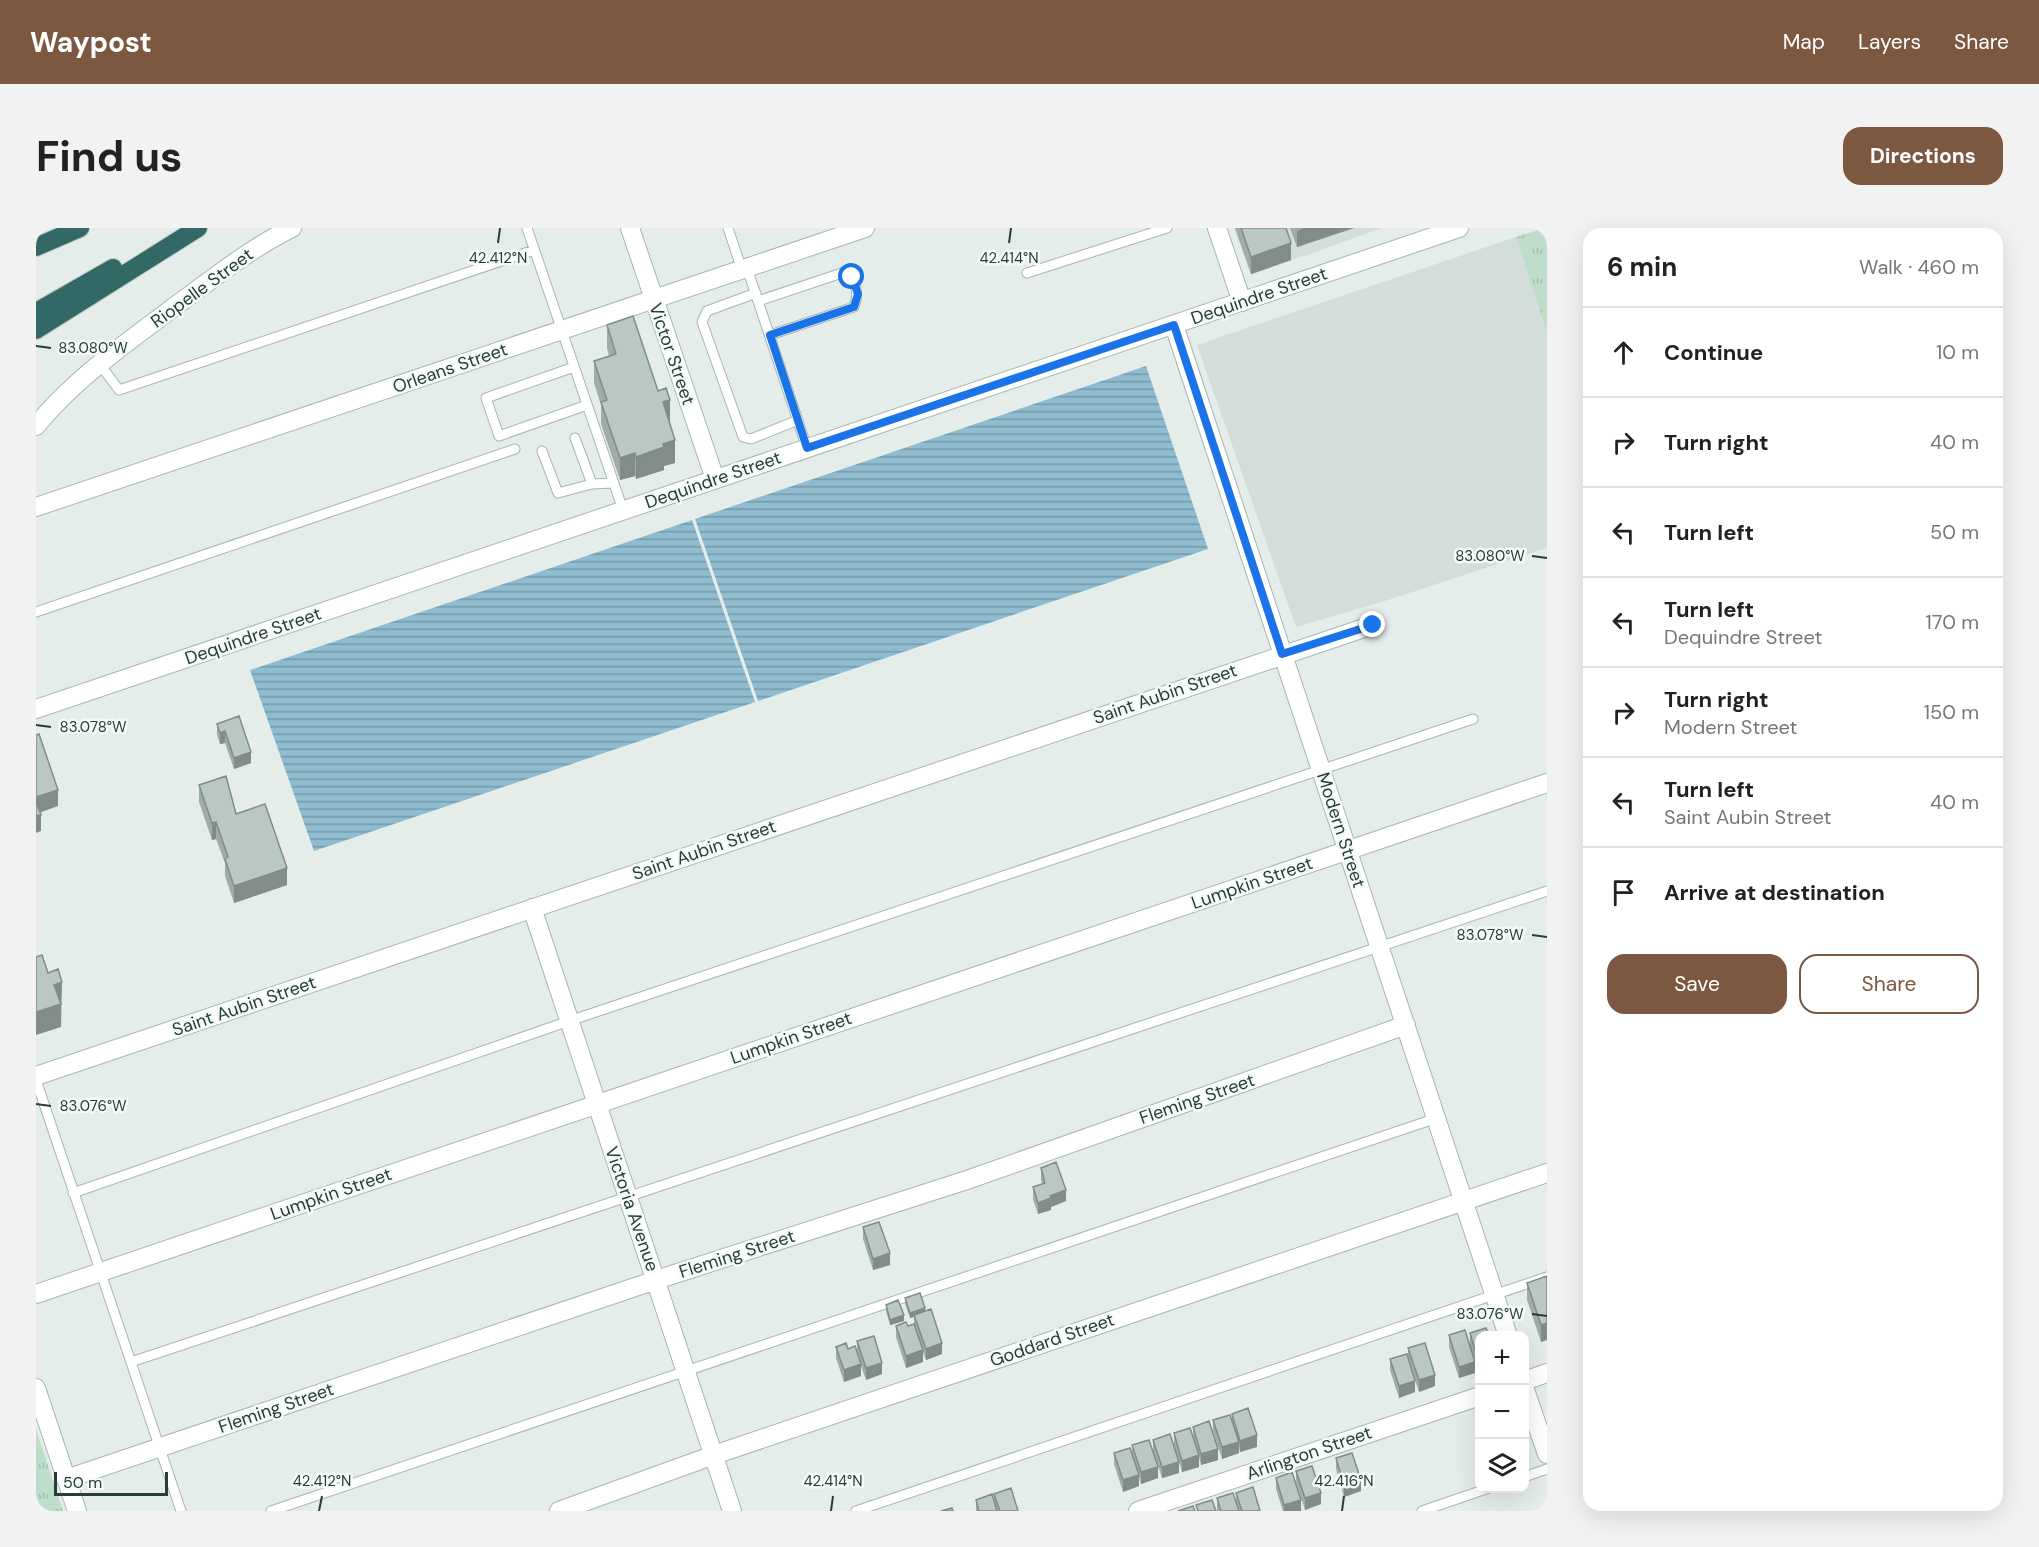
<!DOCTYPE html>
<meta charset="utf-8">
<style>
body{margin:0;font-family:"DM Sans",sans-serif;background:#f2f2f2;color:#222}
.controls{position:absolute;right:18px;bottom:18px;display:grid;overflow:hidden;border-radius:12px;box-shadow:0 6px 24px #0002}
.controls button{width:54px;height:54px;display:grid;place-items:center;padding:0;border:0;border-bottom:2px solid #e0e0e0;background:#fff;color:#222;font:30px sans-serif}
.scale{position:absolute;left:18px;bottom:15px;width:114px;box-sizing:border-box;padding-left:6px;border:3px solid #253e3b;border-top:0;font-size:16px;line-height:21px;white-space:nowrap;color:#253e3b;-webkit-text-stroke:4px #f5faf8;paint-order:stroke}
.stop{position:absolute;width:18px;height:18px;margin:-14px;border:4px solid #1a73e8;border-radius:50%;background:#fff}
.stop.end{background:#1a73e8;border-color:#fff;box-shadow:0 2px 6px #0008}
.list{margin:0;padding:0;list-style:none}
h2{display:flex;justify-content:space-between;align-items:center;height:78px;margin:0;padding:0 24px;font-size:26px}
h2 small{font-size:20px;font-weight:400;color:#767676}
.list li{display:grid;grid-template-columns:39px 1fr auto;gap:18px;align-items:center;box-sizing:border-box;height:90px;padding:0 24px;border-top:2px solid #e0e0e0}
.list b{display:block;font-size:22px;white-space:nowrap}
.list p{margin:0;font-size:20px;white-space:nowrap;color:#767676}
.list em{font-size:20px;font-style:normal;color:#767676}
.actions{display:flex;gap:12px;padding:18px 24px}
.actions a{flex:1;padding:14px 0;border:2px solid #7c5840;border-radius:18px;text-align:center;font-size:21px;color:#7c5840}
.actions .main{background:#7c5840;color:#fff}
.icon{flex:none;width:33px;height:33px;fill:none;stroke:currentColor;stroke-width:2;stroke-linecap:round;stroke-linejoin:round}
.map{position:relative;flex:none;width:1511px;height:1283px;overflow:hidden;border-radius:18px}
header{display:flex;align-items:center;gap:36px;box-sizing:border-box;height:84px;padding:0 30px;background:#7c5840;color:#fff}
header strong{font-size:28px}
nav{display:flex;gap:33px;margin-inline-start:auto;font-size:21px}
.intro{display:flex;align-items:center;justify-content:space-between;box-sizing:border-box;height:144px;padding:0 36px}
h1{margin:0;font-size:42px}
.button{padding:15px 27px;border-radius:18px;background:#7c5840;color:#fff;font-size:21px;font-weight:700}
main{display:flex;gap:36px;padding:0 36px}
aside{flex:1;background:#fff;border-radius:18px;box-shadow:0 6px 24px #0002}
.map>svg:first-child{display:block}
.built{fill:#d3ddda}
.grass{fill:url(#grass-tufts)}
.water{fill:url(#water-rules)}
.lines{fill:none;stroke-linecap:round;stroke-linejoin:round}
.service-casing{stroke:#a8b5b3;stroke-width:11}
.minor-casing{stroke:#a8b5b3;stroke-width:20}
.tertiary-casing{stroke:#a8b5b3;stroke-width:20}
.secondary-casing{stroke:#a4b8b4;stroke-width:20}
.motorway-casing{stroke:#c2c9c8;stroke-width:20}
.service{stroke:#fff;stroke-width:9}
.minor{stroke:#fff;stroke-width:18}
.tertiary{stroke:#fff;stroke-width:18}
.secondary{stroke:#fff;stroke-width:18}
.motorway{stroke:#326966;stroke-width:18}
.wall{fill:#a0aca9}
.shaded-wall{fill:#828c89}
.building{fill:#bac8c4;stroke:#828c89;stroke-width:1.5}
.route{stroke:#1a73e8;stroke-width:8}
.ticks{fill:none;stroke:#253e3b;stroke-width:2}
.labels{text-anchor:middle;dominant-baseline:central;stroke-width:5;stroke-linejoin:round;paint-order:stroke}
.street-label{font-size:18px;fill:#253e3b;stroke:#f5faf8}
.ticks-label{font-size:15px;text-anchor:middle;fill:#253e3b;stroke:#f5faf8;stroke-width:5;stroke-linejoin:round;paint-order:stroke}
</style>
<header>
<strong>Waypost</strong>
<nav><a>Map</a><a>Layers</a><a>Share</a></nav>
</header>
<div class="intro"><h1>Find us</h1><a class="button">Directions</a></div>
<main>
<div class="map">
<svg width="1511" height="1283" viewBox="0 0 1511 1283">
<defs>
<pattern id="grass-tufts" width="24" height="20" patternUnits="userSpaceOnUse" patternTransform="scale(1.5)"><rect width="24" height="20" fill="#bfddcb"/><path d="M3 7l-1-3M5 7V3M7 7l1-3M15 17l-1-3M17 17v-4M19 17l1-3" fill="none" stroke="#a4bfaf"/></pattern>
<pattern id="water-rules" width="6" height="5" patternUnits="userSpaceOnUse" patternTransform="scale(1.5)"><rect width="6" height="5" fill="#90bccf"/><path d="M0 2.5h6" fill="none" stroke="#759aa9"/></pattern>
</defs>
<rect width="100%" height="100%" fill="#e5edeb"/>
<path class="built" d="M1198,0H1346L1215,47Z
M1480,9L1511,105V320L1352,372L1260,399L1161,117Z"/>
<path class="grass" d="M1508,0H1511V105L1480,9Z
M0,1201L27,1283H0Z"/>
<path class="water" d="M1110,138L1172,321L722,473L659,291Z
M656,292L719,474L278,623L214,442Z"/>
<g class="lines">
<defs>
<path id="service" d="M491,0L587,282
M692,0L706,42
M711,40L771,220
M991,45L1131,0
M720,65L671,83L666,94L707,209L715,211L762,192
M722,73L809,44C821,53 823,66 818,79L734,107
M63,135L83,162L498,22
M538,139L450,170L463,208L551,177
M539,210L556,256
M506,223L522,265L556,256L577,255
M0,384L479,221
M0,852L145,1283
M37,965L533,793L1437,491
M95,1134L1511,663
M1488,1249L1511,1241
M235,1283L1401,890
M820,1283L1511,1049
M1386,1283L1453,1260"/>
<path id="minor" d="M594,0L679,251
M1181,0L1206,74
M1138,97L1472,1108
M0,198C40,149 92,114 142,76C179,49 215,20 256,0
M0,279L829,0
M496,680L696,1283
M0,848L1337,397
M0,1066L1511,555
M1488,1153L1511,1145
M1488,1159L1511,1226
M30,1251L620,1052L931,952L1370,797
M523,1283L678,1227L1511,945
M1102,1283L1444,1168"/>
<path id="tertiary" d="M0,481L1423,0"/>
<path id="secondary" d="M0,1160L41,1283"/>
<path id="motorway" d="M0,19L44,0
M0,84L77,40
M0,102L162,0"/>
</defs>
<use href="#service" class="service-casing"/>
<use href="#minor" class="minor-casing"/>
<use href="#tertiary" class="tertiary-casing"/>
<use href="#secondary" class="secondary-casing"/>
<use href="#motorway" class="motorway-casing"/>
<use href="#service" class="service"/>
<use href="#minor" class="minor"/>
<use href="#tertiary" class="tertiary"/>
<use href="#secondary" class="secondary"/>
<use href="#motorway" class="motorway"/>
</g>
<path class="wall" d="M1199,0H1250L1255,32L1215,46Z
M1254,0H1318L1261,19Z
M571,97L622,163L634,194L633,195L639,235L628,238V242L600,251L599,248L584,252L565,196V177L558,155V133L573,128L571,120Z
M203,488L215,535L198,541L189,515L184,516L181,507V496Z
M163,557L200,586L251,657L198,675L189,648V635L180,611L176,612L163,574Z
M1005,940L1030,973L1015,979V982L1002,986L997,971V959L1006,956L1005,951Z
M827,999L854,1037L837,1042L827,1011Z
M1511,1048L1505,1114L1491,1072V1055Z
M869,1070L889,1083L906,1126L890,1132L887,1124V1134L870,1140L860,1109V1098H872L878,1097V1089L874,1090L869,1076Z
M850,1077L868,1093L854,1097L850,1083Z
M1434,1105L1443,1107V1143L1442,1144L1439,1134V1145L1423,1150L1413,1119V1107L1434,1116Z
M821,1113L846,1146L830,1152L825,1138V1148L808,1154L800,1130V1119L812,1121L821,1124Z
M1372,1120L1399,1158L1383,1164L1372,1131Z
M1354,1131L1379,1164L1363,1170L1354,1142Z
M1196,1186L1221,1219L1204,1224L1203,1218V1225L1186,1231L1177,1203V1192L1196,1193Z
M1157,1199L1182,1232L1165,1237L1163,1229V1239L1146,1244L1138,1217V1205L1157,1209Z
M1117,1212L1143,1245L1126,1250L1117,1223Z
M1096,1217L1122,1250L1105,1256L1103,1249V1258L1087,1264L1078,1236V1225L1096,1226Z
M1300,1230L1325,1263L1308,1269L1300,1241Z
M1260,1243L1285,1276L1269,1282L1260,1254Z
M1240,1250L1265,1283H1247L1240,1261Z
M1200,1265L1224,1283H1181V1270L1200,1274Z
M958,1266L982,1283H940V1272L958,1274Z"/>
<path class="shaded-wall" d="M1268,0H1318L1261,19V3Z
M1255,15V32L1215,46V29Z
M634,172V194L627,197V174Z
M639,212V235L628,238V242L600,251V229L627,216Z
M599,225V248L584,252V230Z
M189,503V515L184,516V505Z
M215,524V535L198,541V530Z
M22,562V578L0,586V569Z
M5,587V603L0,605V588Z
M180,594V611L176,612V595Z
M251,640V657L198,675V658Z
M26,754L25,799L0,807V784L18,757Z
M1030,962V973L1015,979V982L1002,986V975L1014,968Z
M854,1025V1037L837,1042V1031Z
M889,1080V1085L878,1087V1089L874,1090V1085Z
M868,1087V1093L854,1097V1092Z
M1511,1095V1112L1505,1114V1097Z
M906,1115V1126L890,1132V1121Z
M887,1122V1134L870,1140V1128Z
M1442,1132H1443V1143L1442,1144Z
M1439,1134V1145L1423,1150V1139Z
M846,1135V1146L830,1152V1140Z
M825,1136V1148L808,1154V1142Z
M1399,1147V1158L1383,1164V1152Z
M1379,1153V1164L1363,1170V1158Z
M1221,1207V1219L1204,1224V1213Z
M1203,1214V1225L1186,1231V1219Z
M1182,1221V1232L1165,1237V1226Z
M1163,1227V1239L1146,1244V1233Z
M1143,1234V1245L1126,1250V1239Z
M1122,1239V1250L1105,1256V1244Z
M1103,1247V1258L1087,1264V1252Z
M1325,1252V1263L1308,1269V1257Z
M1285,1265V1276L1269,1282V1270Z
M1265,1272V1283H1248V1277Z"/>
<path class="building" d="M1205,0H1250L1255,15L1215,29Z
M597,88L622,163L630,160L634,172L627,174L639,212L627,216L628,219L600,229L599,225L584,230L565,174L571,172L558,133L580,126L571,97Z
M203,488L215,524L198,530L189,503L184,505L181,496Z
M3,506L22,562L0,569V507Z
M190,548L200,586L229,576L251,640L198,658L189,631L192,629L180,594L176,595L163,557Z
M0,573L5,587L0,588Z
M6,727L12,745L22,741L26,754L18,757L25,776L0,784V729Z
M1020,934L1030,962L1014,968L1015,970L1002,975L997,959L1009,955L1005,940Z
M843,994L854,1025L837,1031L827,999Z
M1511,1048V1095L1505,1097L1491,1055Z
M884,1065L889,1080L874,1085L869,1070Z
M862,1072L868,1087L854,1092L850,1077Z
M895,1081L906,1115L890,1121L878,1087Z
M870,1094L872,1098L878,1096L887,1122L870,1128L860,1098Z
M1450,1100L1453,1107H1443V1132H1442L1434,1105Z
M1429,1102L1439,1134L1423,1139L1413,1107Z
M838,1108L846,1135L830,1140L821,1113Z
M810,1115L812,1121L819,1118L825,1136L808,1142L800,1119Z
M1389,1115L1399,1147L1383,1152L1372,1120Z
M1371,1126L1379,1153L1363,1158L1354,1131Z
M1212,1180L1221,1207L1204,1213L1196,1186Z
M1194,1187L1203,1214L1186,1219L1177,1192Z
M1173,1193L1182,1221L1165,1226L1157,1199Z
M1154,1200L1163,1227L1146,1233L1138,1205Z
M1134,1206L1143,1234L1126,1239L1117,1212Z
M1113,1212L1122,1239L1105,1244L1096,1217Z
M1094,1220L1103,1247L1087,1252L1078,1225Z
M1316,1225L1325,1252L1308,1257L1300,1230Z
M1276,1238L1285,1265L1269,1270L1260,1243Z
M1256,1244L1265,1272L1248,1277L1240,1250Z
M1217,1259L1224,1283H1206L1200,1265Z
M975,1260L982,1283H964L958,1266Z
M1197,1265L1203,1283H1185L1181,1270Z
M956,1266L961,1283H943L940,1272Z
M1176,1272L1180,1283H1162L1160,1277Z
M1157,1278L1159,1283H1142Z
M916,1280L917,1283H905Z"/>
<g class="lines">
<path class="route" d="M816,49L822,66L818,79L734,107L771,220L1138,97L1246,426L1337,397"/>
</g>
<path class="ticks" d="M462,15L464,0M973,15L975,0M0,118L15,120M1496,328L1511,330M0,497L15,499M1496,707L1511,709M0,876L15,878M1496,1086L1511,1088M283,1283L286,1268M795,1283L797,1268M1306,1283L1308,1268"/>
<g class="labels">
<g class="street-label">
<text transform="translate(166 60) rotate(-36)">Riopelle Street</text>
<text transform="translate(1223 68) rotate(-19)">Dequindre Street</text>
<text transform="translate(636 126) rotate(71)">Victor Street</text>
<text transform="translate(414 140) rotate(-19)">Orleans Street</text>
<text transform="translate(677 252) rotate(-19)">Dequindre Street</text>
<text transform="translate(217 408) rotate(-19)">Dequindre Street</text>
<text transform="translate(1129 466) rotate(-19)">Saint Aubin Street</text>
<text transform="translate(1305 602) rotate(72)">Modern Street</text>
<text transform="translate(668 622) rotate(-19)">Saint Aubin Street</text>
<text transform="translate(1216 655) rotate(-19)">Lumpkin Street</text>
<text transform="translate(208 778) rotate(-19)">Saint Aubin Street</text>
<text transform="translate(755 810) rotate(-19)">Lumpkin Street</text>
<text transform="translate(1161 871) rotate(-19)">Fleming Street</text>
<text transform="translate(295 966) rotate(-19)">Lumpkin Street</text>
<text transform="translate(596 981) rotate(71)">Victoria Avenue</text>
<text transform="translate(701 1026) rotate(-18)">Fleming Street</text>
<text transform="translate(1016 1112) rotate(-19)">Goddard Street</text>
<text transform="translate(240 1180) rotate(-19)">Fleming Street</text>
<text transform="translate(1273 1225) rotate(-19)">Arlington Street</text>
</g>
</g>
<g class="ticks-label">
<text x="462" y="35">42.412°N</text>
<text x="973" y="35">42.414°N</text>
<text x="57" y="125">83.080°W</text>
<text x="1454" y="333">83.080°W</text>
<text x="57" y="504">83.078°W</text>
<text x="1454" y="712">83.078°W</text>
<text x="57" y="883">83.076°W</text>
<text x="1454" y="1091">83.076°W</text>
<text x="286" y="1258">42.412°N</text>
<text x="797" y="1258">42.414°N</text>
<text x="1308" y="1258">42.416°N</text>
</g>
</svg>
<div class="controls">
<button>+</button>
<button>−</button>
<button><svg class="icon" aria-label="layers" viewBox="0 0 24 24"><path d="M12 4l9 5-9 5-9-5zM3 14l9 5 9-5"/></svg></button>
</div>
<div class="scale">50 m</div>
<div class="stop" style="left:816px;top:49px"></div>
<div class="stop end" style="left:1337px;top:397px"></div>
</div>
<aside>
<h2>6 min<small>Walk · 460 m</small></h2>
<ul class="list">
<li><svg class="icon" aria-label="ahead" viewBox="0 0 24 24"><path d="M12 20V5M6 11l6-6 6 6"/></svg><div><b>Continue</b></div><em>10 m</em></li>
<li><svg class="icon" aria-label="right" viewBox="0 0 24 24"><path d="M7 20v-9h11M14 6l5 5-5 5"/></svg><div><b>Turn right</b></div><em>40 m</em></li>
<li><svg class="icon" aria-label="left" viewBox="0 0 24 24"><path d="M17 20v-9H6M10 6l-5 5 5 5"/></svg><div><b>Turn left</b></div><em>50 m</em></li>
<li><svg class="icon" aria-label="left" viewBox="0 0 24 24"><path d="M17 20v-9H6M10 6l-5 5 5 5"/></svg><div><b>Turn left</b><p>Dequindre Street</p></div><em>170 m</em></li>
<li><svg class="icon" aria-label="right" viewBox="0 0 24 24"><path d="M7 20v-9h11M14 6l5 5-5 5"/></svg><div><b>Turn right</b><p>Modern Street</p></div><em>150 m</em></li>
<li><svg class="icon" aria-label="left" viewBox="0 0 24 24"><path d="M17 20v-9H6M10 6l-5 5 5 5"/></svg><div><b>Turn left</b><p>Saint Aubin Street</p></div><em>40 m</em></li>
<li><svg class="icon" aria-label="arrive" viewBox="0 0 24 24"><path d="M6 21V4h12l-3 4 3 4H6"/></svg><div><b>Arrive at destination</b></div></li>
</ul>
<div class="actions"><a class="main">Save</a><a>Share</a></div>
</aside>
</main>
